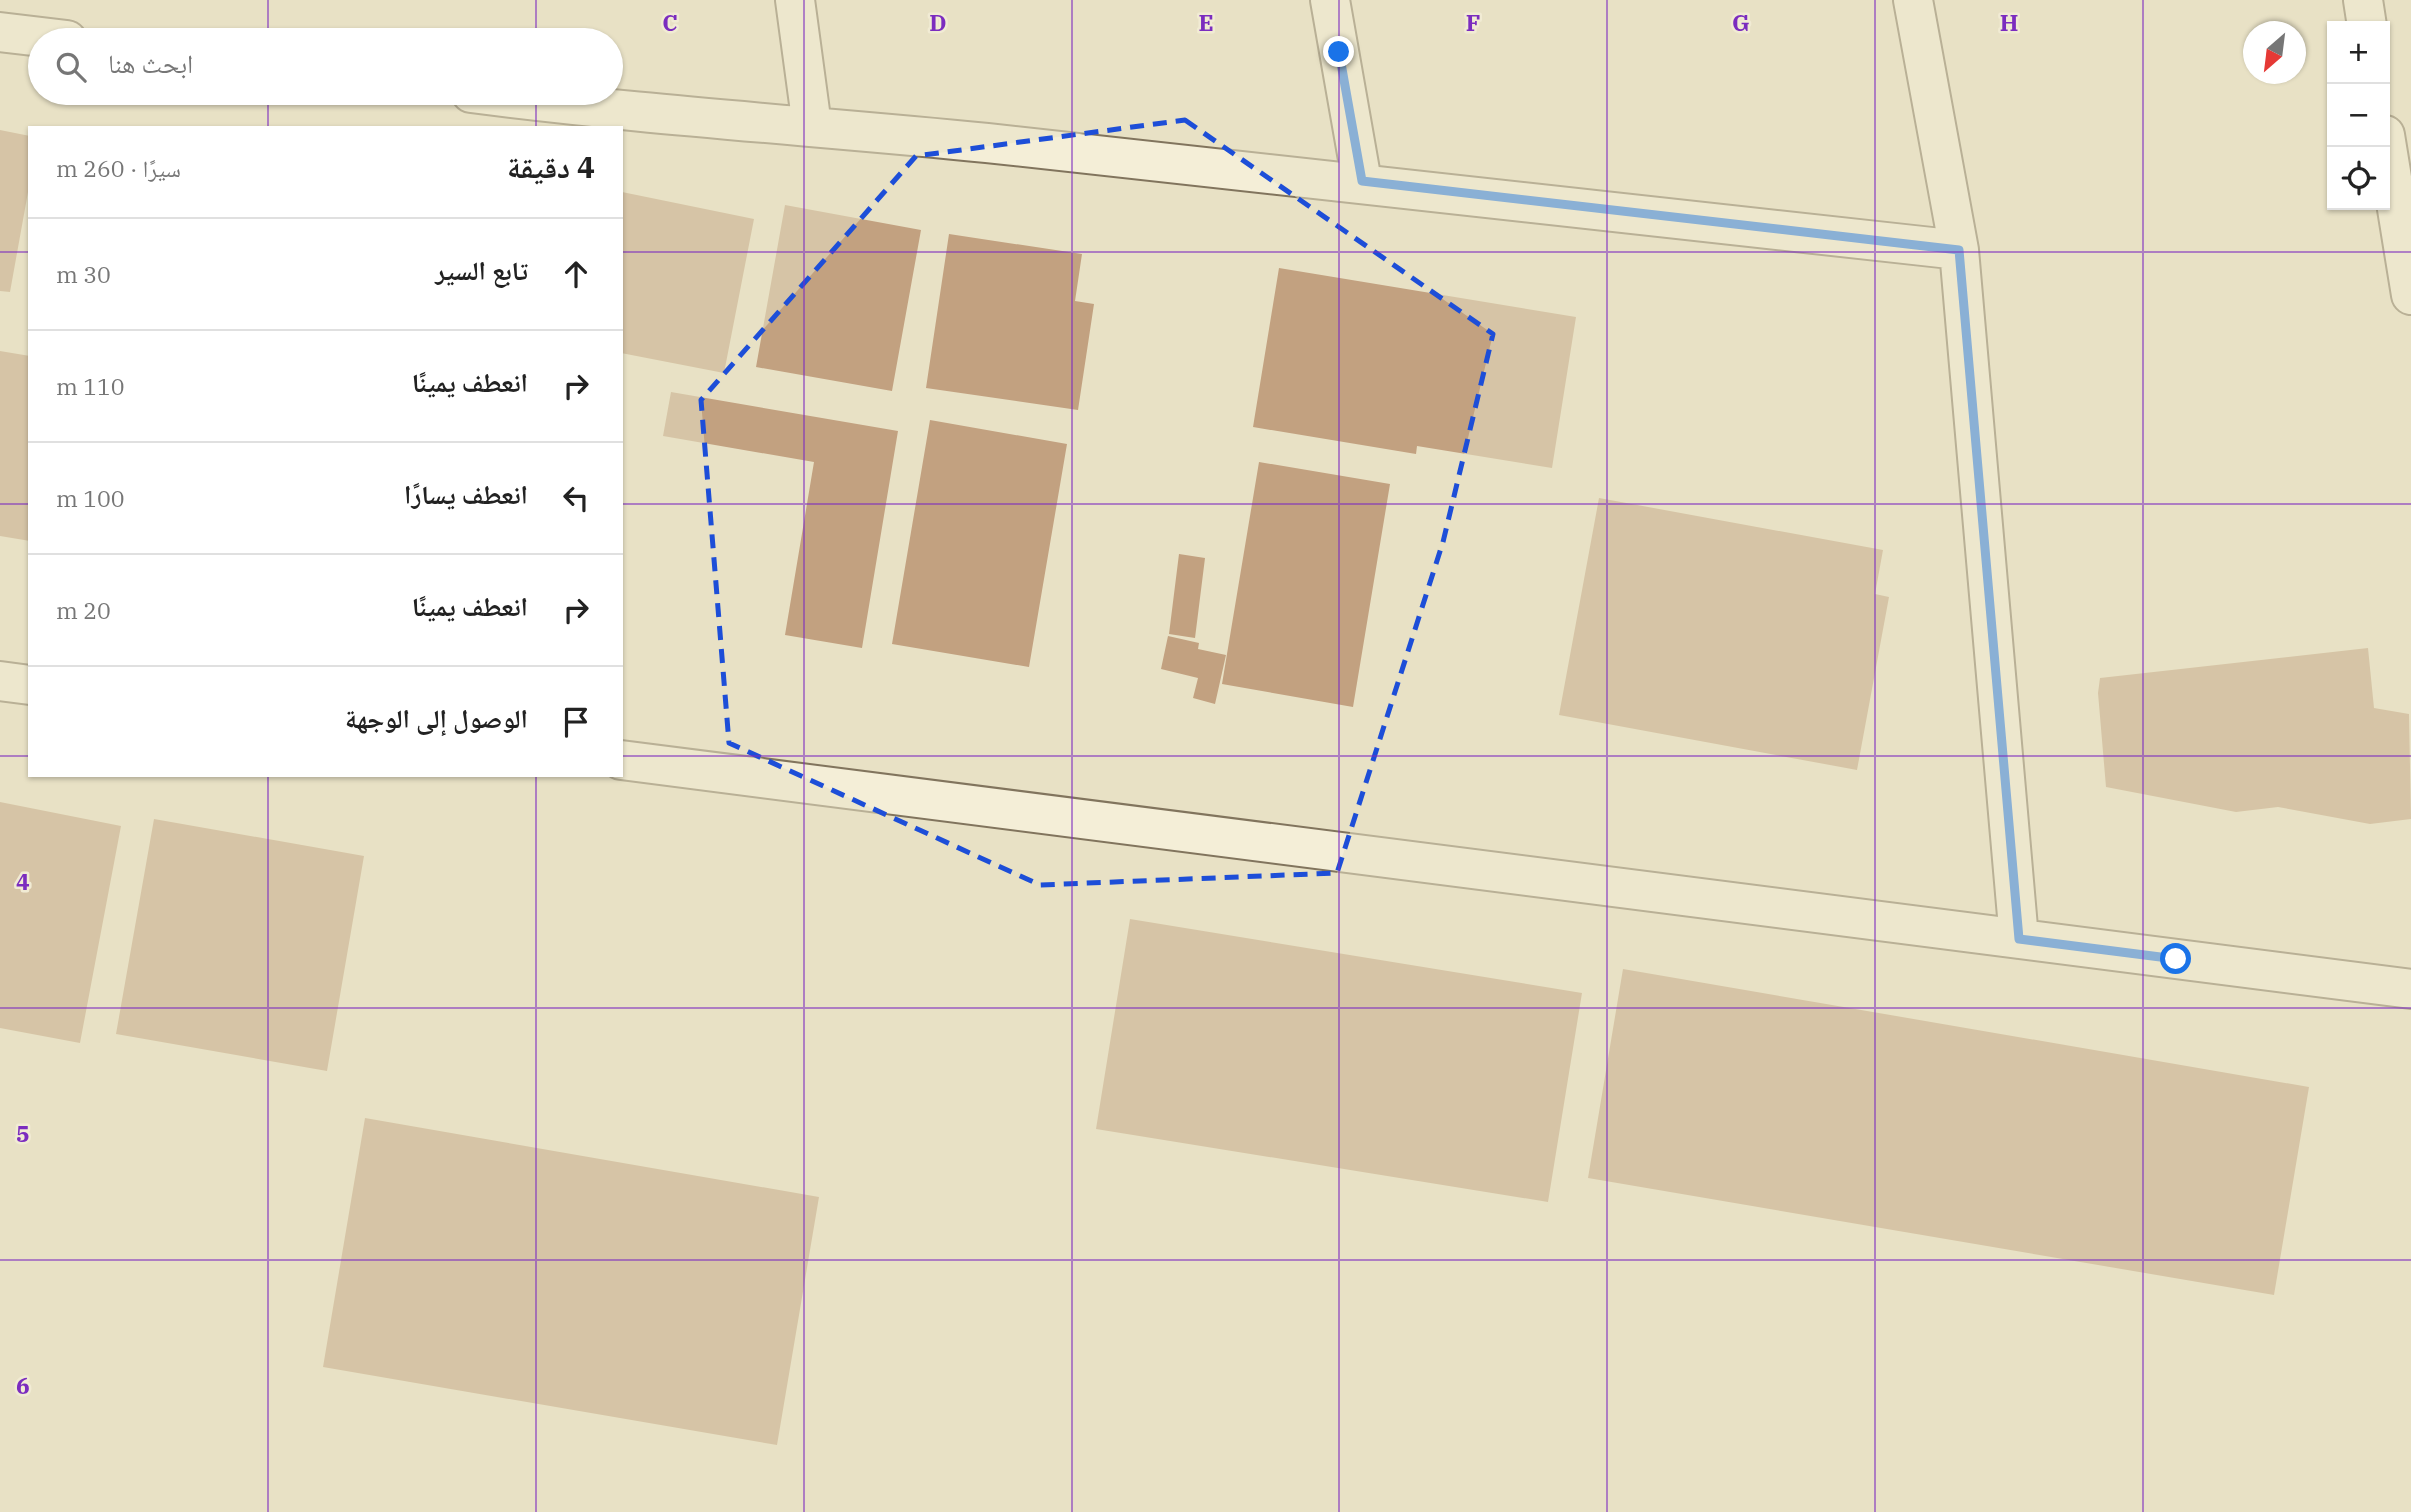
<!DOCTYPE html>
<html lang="ar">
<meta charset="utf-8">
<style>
body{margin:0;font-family:"IBM Plex Serif","Noto Naskh Arabic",serif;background:#f6f6f6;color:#222;direction:rtl}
.controls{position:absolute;right:21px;top:21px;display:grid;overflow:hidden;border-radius:0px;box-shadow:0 2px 5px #0004}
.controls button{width:63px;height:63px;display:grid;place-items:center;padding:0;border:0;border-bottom:2px solid #e0e0e0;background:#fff;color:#222;font:35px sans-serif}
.compass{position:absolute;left:2243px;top:21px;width:63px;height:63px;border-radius:50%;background:#fff;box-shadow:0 2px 5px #0004;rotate:208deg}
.stop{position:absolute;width:21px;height:21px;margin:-16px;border:5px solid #1a73e8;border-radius:50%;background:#fff}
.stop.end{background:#1a73e8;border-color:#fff;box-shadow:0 2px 7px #0008}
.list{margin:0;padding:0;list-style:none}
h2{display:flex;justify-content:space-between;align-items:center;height:91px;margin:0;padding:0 28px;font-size:30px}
h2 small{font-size:23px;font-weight:400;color:#767676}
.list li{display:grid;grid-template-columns:46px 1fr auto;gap:21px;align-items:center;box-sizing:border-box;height:112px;padding:0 28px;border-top:2px solid #e0e0e0}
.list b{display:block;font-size:26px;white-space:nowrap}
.list em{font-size:23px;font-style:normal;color:#767676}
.icon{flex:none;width:38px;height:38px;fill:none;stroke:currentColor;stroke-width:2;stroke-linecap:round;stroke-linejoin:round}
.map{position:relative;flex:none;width:2411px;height:1512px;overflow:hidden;direction:ltr}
.search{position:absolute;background:#fff;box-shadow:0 2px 5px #0004;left:28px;top:28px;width:595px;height:77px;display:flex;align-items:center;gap:18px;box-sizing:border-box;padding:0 24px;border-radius:38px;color:#767676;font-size:26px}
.panel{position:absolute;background:#fff;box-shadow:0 2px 5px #0004;left:28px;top:126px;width:595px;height:651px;border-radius:0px;direction:rtl}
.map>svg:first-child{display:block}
.building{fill:#c2a180}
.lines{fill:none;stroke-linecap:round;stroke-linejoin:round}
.minor-casing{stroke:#81745d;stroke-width:42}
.minor{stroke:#f4eed7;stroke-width:38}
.route{stroke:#1a73e8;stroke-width:9}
.marked{fill:none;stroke:#1d4ed8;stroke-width:5;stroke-dasharray:14 9;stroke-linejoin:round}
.grid{fill:none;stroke:#7b2cbf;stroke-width:2;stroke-opacity:0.55}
.grid-label{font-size:23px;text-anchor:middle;font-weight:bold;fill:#7b2cbf;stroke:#f1ebd4;stroke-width:5;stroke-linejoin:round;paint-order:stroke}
</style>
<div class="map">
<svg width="2411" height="1512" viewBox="0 0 2411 1512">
<rect width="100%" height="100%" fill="#e8e1c5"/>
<path class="building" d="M0,130L30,136V181L10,292L0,291Z
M622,192L754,219L724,373L621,353Z
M785,205L921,230L892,391L756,367Z
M949,234L1082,254L1075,301L1094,304L1078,410L926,388Z
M1279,268L1576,317L1552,468L1417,446L1416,454L1253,427Z
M0,351L30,356V541L0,536Z
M671,392L898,431L862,648L785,635L814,462L663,436Z
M930,420L1067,444L1029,667L892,644Z
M1259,462L1390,484L1353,707L1222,684Z
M1599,498L1883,550L1875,594L1889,597L1857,770L1559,715Z
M1179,554L1205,558L1195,638L1169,634Z
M1168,636L1199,643L1198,649L1226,655L1215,704L1193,698L1198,678L1161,669Z
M2368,648L2374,708L2409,714L2411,819L2370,824L2278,807L2236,812L2106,787L2098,693L2100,678Z
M0,802L121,826L80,1043L0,1028Z
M154,819L364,856L327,1071L116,1034Z
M1130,919L1582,993L1548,1202L1096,1129Z
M1623,969L2309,1087L2274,1295L1588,1178Z
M365,1118L819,1197L777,1445L323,1367Z"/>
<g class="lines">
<defs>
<path id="minor" d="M795,0L812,126
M1330,0L1362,182
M1913,0L1959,250L2019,939
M2363,0L2367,26
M0,32L67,40
M471,93C642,115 815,126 987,143C1311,176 1635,213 1959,250
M2385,135L2411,295
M0,681L30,685
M621,760L2411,989"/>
</defs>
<use href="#minor" class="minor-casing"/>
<use href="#minor" class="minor"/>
</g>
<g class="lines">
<path class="route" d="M1339,52L1362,181L1959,250L2019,939L2176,959"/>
</g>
<path d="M0 0H2411V1512H0ZM1185,120L1493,334L1443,542L1337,873L1040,885L729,743L701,400L916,156Z" fill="#e8e1c5" fill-opacity=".55" fill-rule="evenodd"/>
<path class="marked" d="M1185,120L1493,334L1443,542L1337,873L1040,885L729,743L701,400L916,156Z"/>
<path class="grid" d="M268,0V40M536,0V40M804,0V1512M1072,0V1512M1339,0V1512M1607,0V1512M1875,0V1512M2143,0V1512M268,93V128M536,93V128M0,252H30M621,252H2411M0,504H30M621,504H2411M0,756H30M621,756H2411M268,775V1512M536,775V1512M0,1008H2411M0,1260H2411"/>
<g class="grid-label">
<text x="670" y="31">C</text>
<text x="938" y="31">D</text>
<text x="1206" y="31">E</text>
<text x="1473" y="31">F</text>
<text x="1741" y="31">G</text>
<text x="2009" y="31">H</text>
<text x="23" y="890">4</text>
<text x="23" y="1142">5</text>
<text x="23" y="1394">6</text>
</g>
</svg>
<div class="controls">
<button>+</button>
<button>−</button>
<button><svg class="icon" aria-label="locate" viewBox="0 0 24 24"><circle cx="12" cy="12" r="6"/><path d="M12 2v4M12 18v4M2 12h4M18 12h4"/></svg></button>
</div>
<svg class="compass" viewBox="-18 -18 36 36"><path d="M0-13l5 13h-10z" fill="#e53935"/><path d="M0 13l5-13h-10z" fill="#767676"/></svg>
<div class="stop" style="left:2176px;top:959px"></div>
<div class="stop end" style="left:1339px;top:52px"></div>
<div class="search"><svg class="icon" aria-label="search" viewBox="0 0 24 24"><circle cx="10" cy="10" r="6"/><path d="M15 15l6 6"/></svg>ابحث هنا</div>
<section class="panel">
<h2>4 دقيقة<small>سيرًا · 260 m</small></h2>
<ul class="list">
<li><svg class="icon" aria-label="ahead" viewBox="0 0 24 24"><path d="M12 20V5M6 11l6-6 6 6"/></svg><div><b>تابع السير</b></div><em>30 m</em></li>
<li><svg class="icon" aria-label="right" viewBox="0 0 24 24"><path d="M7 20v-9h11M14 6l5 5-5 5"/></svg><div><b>انعطف يمينًا</b></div><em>110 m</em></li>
<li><svg class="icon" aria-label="left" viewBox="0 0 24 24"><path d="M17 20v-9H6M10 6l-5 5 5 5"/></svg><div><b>انعطف يسارًا</b></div><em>100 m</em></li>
<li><svg class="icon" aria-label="right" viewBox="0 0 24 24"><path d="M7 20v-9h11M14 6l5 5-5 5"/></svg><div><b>انعطف يمينًا</b></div><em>20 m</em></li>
<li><svg class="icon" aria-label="arrive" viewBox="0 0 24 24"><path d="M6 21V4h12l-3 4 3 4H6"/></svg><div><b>الوصول إلى الوجهة</b></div></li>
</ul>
</section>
</div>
